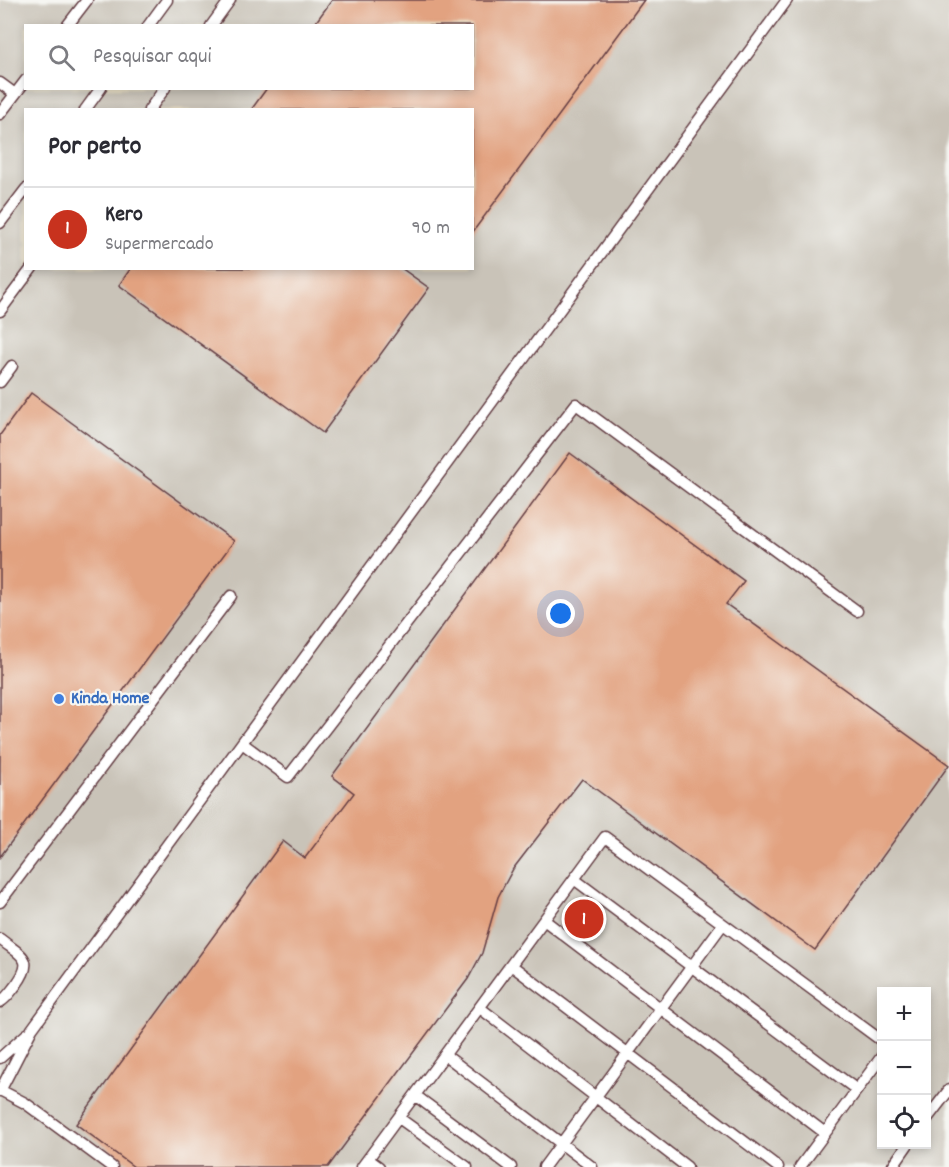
<!DOCTYPE html>
<html lang="pt">
<meta charset="utf-8">
<style>
body{margin:0;font-family:Dekko,sans-serif;background:#f7f7f7;color:#2b2b33}
.controls{position:absolute;right:18px;bottom:18px;display:grid;overflow:hidden;border-radius:0px;box-shadow:0 3px 9px #0003}
.controls button{width:54px;height:54px;display:grid;place-items:center;padding:0;border:0;border-bottom:2px solid #e1e1e2;background:#fff;color:#2b2b33;font:30px sans-serif}
.you{position:absolute;left:561px;top:614px;width:21px;height:21px;margin:-15px;border:4px solid #fff;border-radius:50%;background:#1a73e8;box-shadow:0 0 0 9px #1a73e833}
.badge{display:grid;place-items:center;width:39px;height:39px;border-radius:50%;background:#c8321e;color:#fff;font-size:20px;font-weight:700}
.pin{position:absolute;translate:-50% -50%;border:3px solid #fff;box-shadow:0 2px 6px #0006}
.list{margin:0;padding:0;list-style:none}
h2{display:flex;justify-content:space-between;align-items:center;height:78px;margin:0;padding:0 24px;font-size:26px}
h2 small{font-size:20px;font-weight:400;color:#7c7c81}
.list li{display:grid;grid-template-columns:39px 1fr auto;gap:18px;align-items:center;box-sizing:border-box;height:84px;padding:0 24px;border-top:2px solid #e1e1e2}
.list b{display:block;font-size:22px;white-space:nowrap}
.list p{margin:0;font-size:20px;white-space:nowrap;color:#7c7c81}
.list em{font-size:20px;font-style:normal;color:#7c7c81}
.icon{flex:none;width:33px;height:33px;fill:none;stroke:currentColor;stroke-width:2;stroke-linecap:round;stroke-linejoin:round}
.map{position:relative;flex:none;width:949px;height:1167px;overflow:hidden}
.search{position:absolute;background:#fff;box-shadow:0 3px 9px #0003;left:24px;top:24px;width:450px;height:66px;display:flex;align-items:center;gap:15px;box-sizing:border-box;padding:0 21px;border-radius:0px;color:#7c7c81;font-size:22px}
.panel{position:absolute;background:#fff;box-shadow:0 3px 9px #0003;left:24px;top:108px;width:450px;height:162px;border-radius:0px}
.map>svg:first-child{display:block}
.industrial{fill:#c9c3b8;fill-rule:evenodd}
.building{fill:#e2a280}
.lines{fill:none;stroke-linecap:round;stroke-linejoin:round}
.lane-casing{stroke:#633d43;stroke-width:13}
.lane{stroke:#fff;stroke-width:10}
.shop-dot{fill:#3f7fe0;stroke:#f6f6f2;stroke-width:2}
.labels{text-anchor:middle;dominant-baseline:central;stroke-width:4.5;stroke-linejoin:round;paint-order:stroke}
.shop-label{font-size:18px;font-weight:bold;fill:#366cbe;stroke:#f6f6f2;text-anchor:start}
</style>
<div class="map">
<svg width="949" height="1167" viewBox="0 0 949 1167">
<rect width="100%" height="100%" fill="#f6f6f2"/>
<filter id="ink" filterUnits="userSpaceOnUse"><feTurbulence type="fractalNoise" baseFrequency=".0167" numOctaves="2"/><feDisplacementMap in="SourceGraphic" scale="12" xChannelSelector="R" yChannelSelector="G"/><feConvolveMatrix kernelMatrix="1 2 1 2 8 2 1 2 1" color-interpolation-filters="sRGB"/></filter>
<filter id="wash" filterUnits="userSpaceOnUse"><feTurbulence type="fractalNoise" baseFrequency=".008" numOctaves="4" result="noise"/><feDisplacementMap in="SourceGraphic" scale="24" xChannelSelector="R" yChannelSelector="G"/><feGaussianBlur stdDeviation="1.35" result="paint"/><feColorMatrix in="noise" values="0 0 0 0 0 0 0 0 0 0 0 0 0 0 0 0 0 1.4 0 .05"/><feComposite in="paint" operator="in"/></filter>
<g filter="url(#wash)">
<rect width="100%" height="100%" fill="#efe4c8"/>
<path class="industrial" d="M0,0H949V1167H0ZM26,26H472V88H26ZM26,110H472V268H26ZM882,992H926V1144H882Z"/>
<g id="blocks">
<path class="building" d="M332,0H644L472,233V110H251L267,88H472V26H313Z
M131,268H401L429,288L323,433L119,285Z
M31,393L234,541L0,857V435Z
M570,453L744,581L726,604L949,765L815,950L582,779L513,869L498,897L482,953L468,979L328,1167H134L76,1124L283,841L305,858L354,793L332,776Z"/>
</g>
</g>
<g filter="url(#ink)">
<use href="#blocks" fill-opacity="0" stroke="#633d43" stroke-width="1.5"/>
<g class="lines">
<defs>
<path id="lane" d="M67,26L87,0
M148,26L167,0
M211,26L230,0
M0,83L15,94
M85,110L101,88
M149,110L165,88
M0,114L26,80
M0,223L26,189
M0,311L32,268
M0,382L12,366
M242,743L288,777L576,404L857,611
M574,879L857,1090
M0,902L231,596
M544,920L825,1133
M0,939C21,956 36,958 16,985C11,991 7,998 0,1002
M511,965L778,1167
M480,1008L687,1167
M445,1055L592,1167
M0,1058L27,1034
M0,1090L25,1103L112,1167
M0,1091L32,1029L787,0
M416,1096L511,1167
M399,1118L467,1167
M926,1120L949,1090
M368,1159L379,1167
M362,1167L605,837L882,1041
M544,1167L723,924
M800,1167L882,1056
M892,1167L908,1144"/>
</defs>
<use href="#lane" class="lane-casing"/>
<use href="#lane" class="lane"/>
</g>
</g>
<circle class="shop-dot" cx="59" cy="699" r="6"/>
<g class="labels">
<g class="shop-label">
<text x="71" y="699">Kinda Home</text>
</g>
</g>
</svg>
<div class="controls">
<button>+</button>
<button>−</button>
<button><svg class="icon" aria-label="locate" viewBox="0 0 24 24"><circle cx="12" cy="12" r="6"/><path d="M12 2v4M12 18v4M2 12h4M18 12h4"/></svg></button>
</div>
<div class="you"></div>
<div class="pin badge" style="left:584px;top:919px">1</div>
<div class="search"><svg class="icon" aria-label="search" viewBox="0 0 24 24"><circle cx="10" cy="10" r="6"/><path d="M15 15l6 6"/></svg>Pesquisar aqui</div>
<section class="panel">
<h2>Por perto<small></small></h2>
<ul class="list">
<li><span class="badge">1</span><div><b>Kero</b><p>Supermercado</p></div><em>90 m</em></li>
</ul>
</section>
</div>
